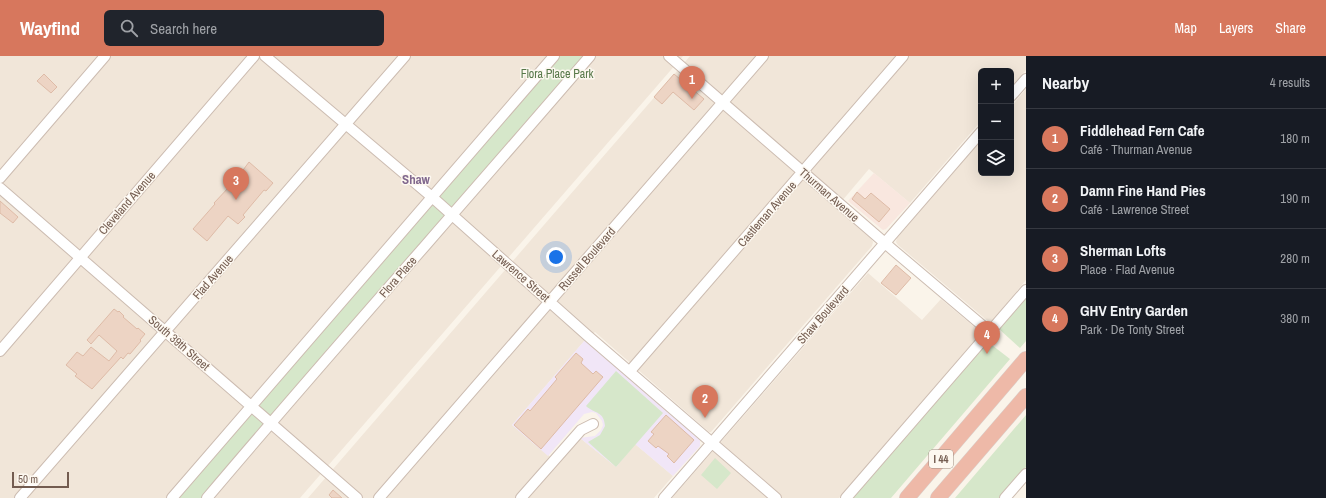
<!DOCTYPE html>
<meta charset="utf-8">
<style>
body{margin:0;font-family:"Archivo Narrow",sans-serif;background:#20242c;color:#f1f3f6}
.controls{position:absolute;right:12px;top:12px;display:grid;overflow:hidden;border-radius:6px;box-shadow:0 4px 16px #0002}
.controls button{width:36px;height:36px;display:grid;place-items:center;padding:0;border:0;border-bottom:1px solid #363941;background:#171b24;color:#f1f3f6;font:20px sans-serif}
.scale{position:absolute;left:12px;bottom:10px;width:57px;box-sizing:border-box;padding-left:4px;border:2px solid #735c50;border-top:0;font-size:11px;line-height:14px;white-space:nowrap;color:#735c50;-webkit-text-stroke:3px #fdf8f0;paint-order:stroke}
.you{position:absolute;left:556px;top:201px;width:14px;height:14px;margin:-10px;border:3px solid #fff;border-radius:50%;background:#1a73e8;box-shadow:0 0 0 6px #1a73e833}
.badge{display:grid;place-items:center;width:26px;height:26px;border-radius:50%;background:#d7775d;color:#fff;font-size:13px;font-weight:700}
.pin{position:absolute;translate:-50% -33px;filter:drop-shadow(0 1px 2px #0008)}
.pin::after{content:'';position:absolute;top:21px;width:14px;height:12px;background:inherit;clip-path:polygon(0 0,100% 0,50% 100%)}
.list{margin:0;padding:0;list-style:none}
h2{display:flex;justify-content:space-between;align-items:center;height:52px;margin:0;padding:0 16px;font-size:17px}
h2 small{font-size:13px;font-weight:400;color:#9ea1a6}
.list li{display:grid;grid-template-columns:26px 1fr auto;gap:12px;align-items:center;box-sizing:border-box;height:60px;padding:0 16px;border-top:1px solid #363941}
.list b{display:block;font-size:15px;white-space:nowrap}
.list p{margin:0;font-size:13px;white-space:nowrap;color:#9ea1a6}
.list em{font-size:13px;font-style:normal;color:#9ea1a6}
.icon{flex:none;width:22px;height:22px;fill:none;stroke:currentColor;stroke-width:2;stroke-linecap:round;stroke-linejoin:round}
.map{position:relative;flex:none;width:1026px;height:442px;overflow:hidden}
header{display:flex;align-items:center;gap:24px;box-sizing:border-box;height:56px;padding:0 20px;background:#d7775d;color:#fff}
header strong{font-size:19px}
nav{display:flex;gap:22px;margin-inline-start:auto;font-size:14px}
.search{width:280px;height:36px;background:#20242c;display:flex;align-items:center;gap:10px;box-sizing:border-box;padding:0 14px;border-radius:6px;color:#9ea1a6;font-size:15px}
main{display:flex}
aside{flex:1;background:#171b24}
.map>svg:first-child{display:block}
.residential{fill:#f1e6d9}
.commercial{fill:#f9e7df}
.education{fill:#f1e6f7}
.green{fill:#d6e7ca}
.building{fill:#edd4c4;stroke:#debba7}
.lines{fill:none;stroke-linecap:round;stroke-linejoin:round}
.minor-casing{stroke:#ccbcb1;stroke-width:12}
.highway-casing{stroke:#d8d1ce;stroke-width:16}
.minor{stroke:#fff;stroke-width:10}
.highway{stroke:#eeb9a8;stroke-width:15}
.labels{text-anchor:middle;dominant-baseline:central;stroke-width:3;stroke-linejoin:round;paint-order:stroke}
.shield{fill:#fdf8f0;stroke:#9c8b80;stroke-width:1}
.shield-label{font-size:11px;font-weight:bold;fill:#735c50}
.park-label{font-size:12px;fill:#577849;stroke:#fdf8f0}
.street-label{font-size:12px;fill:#735c50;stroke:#fdf8f0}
.neighbourhood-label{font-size:13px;font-weight:bold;fill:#81688e;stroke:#fdf8f0}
</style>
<header>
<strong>Wayfind</strong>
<div class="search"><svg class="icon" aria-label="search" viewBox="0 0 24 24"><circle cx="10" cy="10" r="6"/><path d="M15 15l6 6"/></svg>Search here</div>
<nav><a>Map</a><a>Layers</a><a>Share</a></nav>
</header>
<main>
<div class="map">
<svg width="1026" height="442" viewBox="0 0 1026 442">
<rect width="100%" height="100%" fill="#faf4ea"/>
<path class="residential" d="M0,0H547L166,442H0Z
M596,0H683L300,442H214Z
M690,0H1026V14L1011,31V15H981V65L910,147L869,113L836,152L871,182L873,186L872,190L711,376H709L595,276L585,284L512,369L558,407L580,382L616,411L635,388L673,420L654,442H308Z
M1026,33V224L992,265L989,266L898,189L896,186L897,182L981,85V117H1011V51Z
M868,217L922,264L941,243L978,274L979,276V279L839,442H672Z"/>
<path class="commercial" d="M874,117L910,147L886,173L883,174L848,145Z"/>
<path class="education" d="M585,284L700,384V390L673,420L635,388L616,411L580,382L595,380L601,374L603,369L602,365L596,357L592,356L584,358L548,400L512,369Z"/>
<path class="green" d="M554,0H590L207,442H172Z
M1026,242V285L1020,292L999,273Z
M988,286L1010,303L891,442H853Z
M616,315L663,357L616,411L588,386L600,379L605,370C604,355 595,358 586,350Z
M1026,359V411L999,442H955Z
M715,402L731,417L717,433L701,419Z"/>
<path class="building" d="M44,18L57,31L51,37L37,25Z
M674,18L704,43L694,54L673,36L662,48L654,41Z
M249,106L273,127L266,135L264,134L243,159L245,161L238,168L228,160L207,185L193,173L215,148L214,147L230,130L224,125L229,120L235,125Z
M857,136L865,143L871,137L890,153L879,166L852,143Z
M0,145L18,161L13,167L0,157Z
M896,209L911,222L896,239L881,227Z
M114,253L118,256L119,255L124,260L123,261L137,273L138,272L145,278L140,284L141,285L130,298L128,297L123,303L121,301L92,333L75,320L77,318L66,309L77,296L83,300L91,291L109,305L117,295L99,279L91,288L87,284Z
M576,297L583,303L581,307L593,318L596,315L603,321L541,393L514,369L528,353L530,355L557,323L555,321Z
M666,359L694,384L674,407L667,400L669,398L658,390L656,392L648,385L654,378L651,376Z
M333,434L342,442H332L329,439Z"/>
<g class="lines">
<defs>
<path id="minor" d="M265,0L432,141L588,280L776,442
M669,0L893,194L990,276
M1011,40L1026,23
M0,122L105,0
M0,132L357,442
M0,295L254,0
M630,315L903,0
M20,442L405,0
M172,442L554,0
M207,442C333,293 463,148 590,0
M379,442L763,0
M521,442L581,374L593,368
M664,442L981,76
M846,442L1026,234
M1005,442L1026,418"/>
<path id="highway" d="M907,442L1026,303
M938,442L1026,340"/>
</defs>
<use href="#minor" class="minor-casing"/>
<use href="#highway" class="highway-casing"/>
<use href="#minor" class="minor"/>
<use href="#highway" class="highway"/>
</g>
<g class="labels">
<rect class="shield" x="929" y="394" width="24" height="18" rx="3"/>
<g class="shield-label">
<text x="941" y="403">I 44</text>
</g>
<g class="park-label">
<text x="557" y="18">Flora Place Park</text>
</g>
<g class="street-label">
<text transform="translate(829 139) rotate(41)">Thurman Avenue</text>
<text transform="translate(127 147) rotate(-49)">Cleveland Avenue</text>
<text transform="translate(767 158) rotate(-49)">Castleman Avenue</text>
<text transform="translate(587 203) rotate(-49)">Russell Boulevard</text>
<text transform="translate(521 220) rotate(41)">Lawrence Street</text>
<text transform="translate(213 221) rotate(-49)">Flad Avenue</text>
<text transform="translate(398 221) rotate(-49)">Flora Place</text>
<text transform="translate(823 259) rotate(-49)">Shaw Boulevard</text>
<text transform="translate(179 287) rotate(41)">South 39th Street</text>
</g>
<g class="neighbourhood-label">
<text x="416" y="123">Shaw</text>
</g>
</g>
</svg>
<div class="controls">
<button>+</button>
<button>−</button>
<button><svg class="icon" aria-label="layers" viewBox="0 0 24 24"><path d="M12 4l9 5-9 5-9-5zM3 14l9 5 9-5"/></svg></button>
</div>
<div class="scale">50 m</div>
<div class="you"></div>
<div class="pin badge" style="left:692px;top:43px">1</div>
<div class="pin badge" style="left:705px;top:362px">2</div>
<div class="pin badge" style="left:236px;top:144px">3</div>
<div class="pin badge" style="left:987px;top:298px">4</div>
</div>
<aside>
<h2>Nearby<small>4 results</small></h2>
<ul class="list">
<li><span class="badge">1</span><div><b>Fiddlehead Fern Cafe</b><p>Café · Thurman Avenue</p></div><em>180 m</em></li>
<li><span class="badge">2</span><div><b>Damn Fine Hand Pies</b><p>Café · Lawrence Street</p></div><em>190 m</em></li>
<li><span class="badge">3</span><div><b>Sherman Lofts</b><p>Place · Flad Avenue</p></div><em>280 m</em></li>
<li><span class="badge">4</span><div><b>GHV Entry Garden</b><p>Park · De Tonty Street</p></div><em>380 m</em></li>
</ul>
</aside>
</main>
